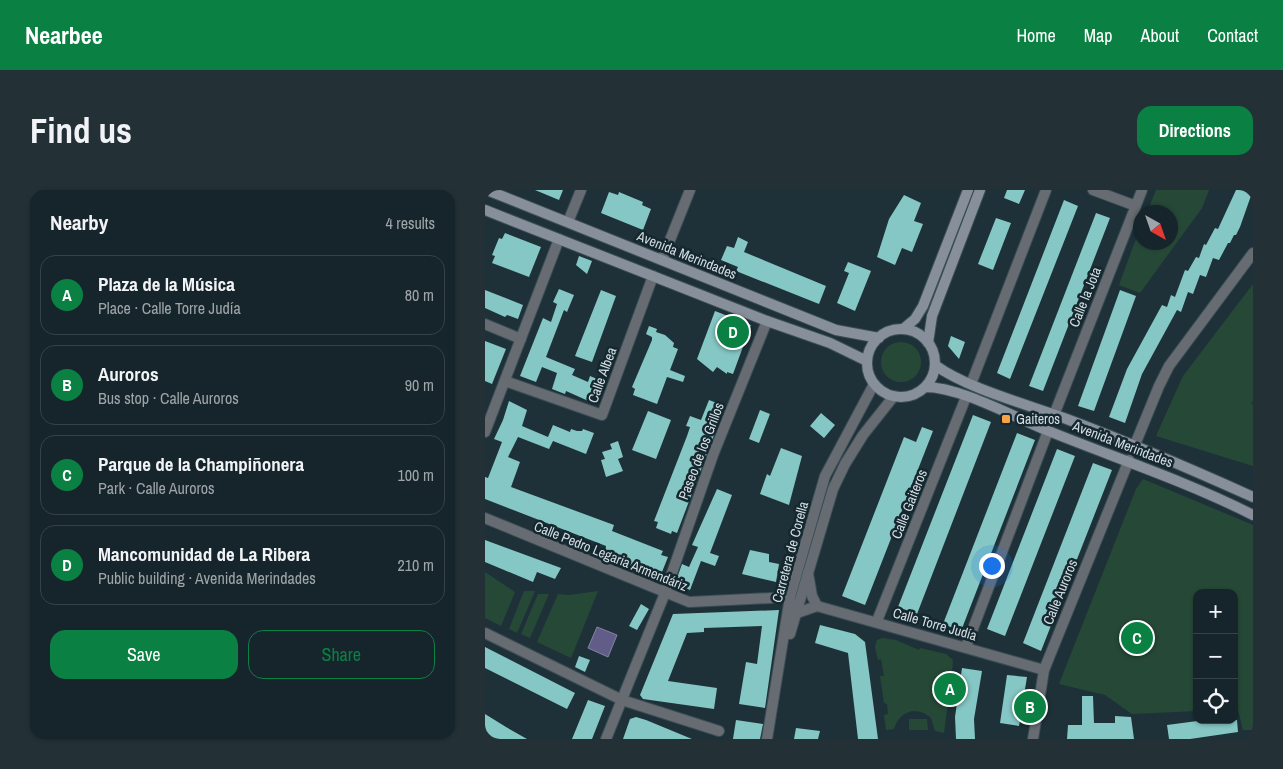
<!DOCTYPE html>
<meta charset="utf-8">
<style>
body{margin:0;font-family:"Archivo Narrow",sans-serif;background:#233137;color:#f1f3f6}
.controls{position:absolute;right:15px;bottom:15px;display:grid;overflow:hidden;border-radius:10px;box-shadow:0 1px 4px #0004}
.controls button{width:45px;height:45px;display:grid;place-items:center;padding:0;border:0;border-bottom:1px solid #354247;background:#16252b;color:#f1f3f6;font:25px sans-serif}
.compass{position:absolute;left:648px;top:15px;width:45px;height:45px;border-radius:50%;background:#16252b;box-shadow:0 1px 4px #0004;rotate:140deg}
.you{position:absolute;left:506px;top:375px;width:18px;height:18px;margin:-12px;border:4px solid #fff;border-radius:50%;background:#1a73e8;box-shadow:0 0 0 8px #1a73e833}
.badge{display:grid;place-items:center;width:32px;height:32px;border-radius:50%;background:#0b8043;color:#fff;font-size:16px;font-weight:700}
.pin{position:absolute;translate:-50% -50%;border:2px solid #fff;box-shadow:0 1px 5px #0006}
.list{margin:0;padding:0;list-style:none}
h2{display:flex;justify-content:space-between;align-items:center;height:65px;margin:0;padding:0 20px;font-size:21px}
h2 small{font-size:16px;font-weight:400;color:#9ea5a9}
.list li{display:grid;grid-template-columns:32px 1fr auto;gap:15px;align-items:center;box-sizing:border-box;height:80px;margin:0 10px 10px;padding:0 10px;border:1px solid #354247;border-radius:15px}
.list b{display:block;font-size:19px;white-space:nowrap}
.list p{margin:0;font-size:16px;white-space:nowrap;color:#9ea5a9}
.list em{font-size:16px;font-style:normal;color:#9ea5a9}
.actions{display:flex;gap:10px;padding:15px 20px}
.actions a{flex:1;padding:11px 0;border:1px solid #0b8043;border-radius:15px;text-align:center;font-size:18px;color:#0b8043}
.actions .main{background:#0b8043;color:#fff}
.icon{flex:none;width:28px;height:28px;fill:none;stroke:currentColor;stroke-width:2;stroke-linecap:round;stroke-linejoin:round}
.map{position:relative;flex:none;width:768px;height:549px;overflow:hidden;border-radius:15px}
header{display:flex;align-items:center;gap:30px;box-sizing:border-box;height:70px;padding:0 25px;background:#0b8043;color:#fff}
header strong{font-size:24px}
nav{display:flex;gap:28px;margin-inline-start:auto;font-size:18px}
.intro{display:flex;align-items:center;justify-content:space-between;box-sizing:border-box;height:120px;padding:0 30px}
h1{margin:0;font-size:35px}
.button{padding:12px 22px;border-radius:15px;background:#0b8043;color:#fff;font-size:18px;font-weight:700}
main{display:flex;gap:30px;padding:0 30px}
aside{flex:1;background:#16252b;border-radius:15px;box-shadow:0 1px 4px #0004}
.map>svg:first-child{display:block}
.green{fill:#264937}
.water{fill:#615d88;stroke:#8384a3}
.building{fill:#85c7c4}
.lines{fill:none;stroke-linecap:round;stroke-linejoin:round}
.minor-casing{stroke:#3b4d54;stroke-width:12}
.tertiary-casing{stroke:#3b4d54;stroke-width:12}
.secondary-casing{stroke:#3b4d54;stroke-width:12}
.minor{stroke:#676c73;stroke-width:10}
.tertiary{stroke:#676c73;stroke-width:10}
.secondary{stroke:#878f9a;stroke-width:10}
.poi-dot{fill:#f6a247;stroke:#15272f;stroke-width:2}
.labels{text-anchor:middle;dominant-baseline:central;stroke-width:5;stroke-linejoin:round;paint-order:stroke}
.street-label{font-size:14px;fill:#d3dee3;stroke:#15272f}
.poi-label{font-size:14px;fill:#d3dee3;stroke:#15272f;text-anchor:start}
</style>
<header>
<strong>Nearbee</strong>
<nav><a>Home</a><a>Map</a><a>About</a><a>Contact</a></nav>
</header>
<div class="intro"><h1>Find us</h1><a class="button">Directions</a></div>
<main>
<aside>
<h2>Nearby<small>4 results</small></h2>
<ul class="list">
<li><span class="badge">A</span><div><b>Plaza de la Música</b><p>Place · Calle Torre Judía</p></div><em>80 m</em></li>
<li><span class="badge">B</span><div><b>Auroros</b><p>Bus stop · Calle Auroros</p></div><em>90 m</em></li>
<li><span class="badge">C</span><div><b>Parque de la Champiñonera</b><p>Park · Calle Auroros</p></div><em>100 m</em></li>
<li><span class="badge">D</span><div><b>Mancomunidad de La Ribera</b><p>Public building · Avenida Merindades</p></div><em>210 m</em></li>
</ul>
<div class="actions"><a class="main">Save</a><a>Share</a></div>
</aside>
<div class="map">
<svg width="768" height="549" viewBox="0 0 768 549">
<rect width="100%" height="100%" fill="#1e3139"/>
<path class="green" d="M671,0H724L717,18L655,103L634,95L655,38L656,52H686V22H662Z
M768,94V211L766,213L768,215V276L671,246L698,186Z
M396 172a20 20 0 1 1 40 0a20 20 0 1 1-40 0Z
M658,289L768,335V540H758L753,520H749V403H712V521L647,524L620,505L574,494L651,299Z
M0,382L30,402L16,436L0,428Z
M39,401H50L32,443L24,439Z
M113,401L86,468L52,452L73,404L84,405Z
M53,404H64L45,448L36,444Z
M397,448L411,450L434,460L435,458L461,464L468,470L466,495H463L462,504L464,505L459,543L450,541L446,528C432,515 414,521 409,539L401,540L399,525L403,524L402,514L399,513L395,486H399L396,469L393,470L390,457L392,450Z
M424,529H442L443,540H424Z"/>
<path class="water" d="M112,437L132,445L123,467L103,458Z"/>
<path class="building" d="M50,0H78L74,10Z
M522,0H540L534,14L519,8Z
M751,0H768L755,37L751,45H749L745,53H743L734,70L728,68L721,87L715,85L708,104L703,102L696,122L692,120L657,184L640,233L624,227L642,179L677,115L682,117L686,105L690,107L700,80L703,81L711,67L714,68L719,54L721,55L730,38L733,39Z
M124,2L133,5L134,2L158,12L157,15L166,19L158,40L116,23Z
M419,5L436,13L429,31L438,34L427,62L417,58L410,75L392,67L404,29Z
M579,10L593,16L525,189L512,183Z
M611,23L625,28L558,201L544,196Z
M511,28L526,33L508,80L493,74Z
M20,43L56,57L44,87L7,73L10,66L7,65L14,48L17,49Z
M253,47L263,52L259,62L341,96L334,114L251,81L253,77L236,70L242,56L249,58Z
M94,66L107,71L102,84L91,75Z
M363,72L386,81L370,121L352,113L364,83L359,81Z
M74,99L89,105L82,122L79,120L61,167L90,179L87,185L103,192L105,186L117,191L108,213L81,201L80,204L67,199L72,183L57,177L51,192L35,186L58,128L66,132L72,114L68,112Z
M0,100L38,115L33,129L22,125L20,127L0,118Z
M116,100L131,106L107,172L90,166Z
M635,100L651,106L609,221L593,216Z
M230,121L266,135L248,184L242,182V184L232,177L228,182L212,169Z
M164,136L172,139L171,142L180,145L189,153L188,157L193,159L185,180L200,186L198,192L182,187L172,214L148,205L150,199L147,197L167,150V147L161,144Z
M466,146L480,152L474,169L463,156Z
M0,151L21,159L7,194L0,191Z
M224,210L237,215L234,223L237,224L192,343L187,341L186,344L171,338L173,332L169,331L202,246L205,237L201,236L205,226L216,230Z
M24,211L42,220L37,236L63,247L68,235L85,242L86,239L92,241H97L98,239L109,243L101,264L68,251L64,259L33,247L23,267L35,272L26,297L129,335L127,341L178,361L176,365L183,367L177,382L172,381L170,386L120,367L121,356L0,309V287L3,288L17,252L9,249L18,230Z
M275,220L285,224L274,253L264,249Z
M163,221L186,230L171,269L147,260Z
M336,223L350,235L339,248L325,236Z
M488,225L506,232L432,424L413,417Z
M437,237L448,241L380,415L357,406L419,247L431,252Z
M532,243L550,250L476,441L458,434Z
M133,251L138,267L133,269L138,281L121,287L116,270L120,269L117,262L127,259L125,254Z
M296,258L317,266L304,315L275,304L282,284L285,286Z
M572,259L590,266L520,446L502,439Z
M608,273L627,280L556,461L538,453Z
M232,299L247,305L225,363L234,366L230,376L216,371L205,400L194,395L191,391L197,374L204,377L213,357L207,355Z
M0,350L76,378L70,389L52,382L48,392L0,372Z
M265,360L284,364V372L294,374L291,392L257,384Z
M156,414L164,419L152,440L144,436Z
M294,420L280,518L254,514L261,472L272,474L277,436L219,438V442L202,443L183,491L232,498L229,519L158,509L155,505L188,424Z
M335,435L370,444L380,452L393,549H373L363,463L330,453Z
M0,457L90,503L82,519L0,478Z
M94,466L105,470L100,482L90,477Z
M477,478L497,481L489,529L490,549H471L470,527Z
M522,485L542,487L534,536L515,533Z
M597,506H608L609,533H630V526L646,527L649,549H582L583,535H597Z
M103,510L120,516L107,549H87Z
M0,524L21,537L42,549H0Z
M151,527L161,530L207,549H138L145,529Z
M251,530L278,534L275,549H248Z
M720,530H752L753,542L705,549H684L682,535Z
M311,538L335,541L333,549H309Z"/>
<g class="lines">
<defs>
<path id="minor" d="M608,0L651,16
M83,32L96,0
M177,70L205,0
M0,134L36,149
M20,191L117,225L168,86
M486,194L561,0
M569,225L657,0
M0,242L74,49
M649,257L674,196L684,176L768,63
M0,328L204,412L305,407
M323,383L327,406L332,416
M309,424L332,416L559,480
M392,431L481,207
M0,443L137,510L234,541
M481,457L563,241
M121,549L180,403L228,265L282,131
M548,549L559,480L644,270"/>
<path id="tertiary" d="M305,444L348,299L360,274L378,245L409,206
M282,549L305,407L340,286L389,194"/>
<path id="secondary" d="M2,0L351,140L394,148
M0,20L282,131L345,153L382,171
M418,139L430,129L438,116L483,0
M382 173a34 34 0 1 1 68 0a34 34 0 1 1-68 0Z
M443,153L447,126L495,0
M450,175C481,198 541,214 579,228C643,252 706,279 768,307
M440,197C475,197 527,226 561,240C630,268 701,291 768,325"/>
</defs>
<use href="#minor" class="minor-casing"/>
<use href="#tertiary" class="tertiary-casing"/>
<use href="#secondary" class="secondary-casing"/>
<use href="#minor" class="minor"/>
<use href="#tertiary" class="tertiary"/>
<use href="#secondary" class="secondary"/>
</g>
<rect class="poi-dot" x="516" y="224" width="10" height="10" rx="2.5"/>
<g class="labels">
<g class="street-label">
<text transform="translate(202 65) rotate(22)">Avenida Merindades</text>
<text transform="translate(600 107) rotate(-68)">Calle la Jota</text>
<text transform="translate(117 185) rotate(-70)">Calle Albea</text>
<text transform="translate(638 254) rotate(21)">Avenida Merindades</text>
<text transform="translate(216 261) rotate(-69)">Paseo de los Grillos</text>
<text transform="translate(424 314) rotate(-68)">Calle Gaiteros</text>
<text transform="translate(305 362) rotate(-75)">Carretera de Corella</text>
<text transform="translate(126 366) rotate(22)">Calle Pedro Legaria Armendáriz</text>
<text transform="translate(575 402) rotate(-68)">Calle Auroros</text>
<text transform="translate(450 434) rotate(16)">Calle Torre Judía</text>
</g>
<g class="poi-label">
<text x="531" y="229">Gaiteros</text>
</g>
</g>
</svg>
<div class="controls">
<button>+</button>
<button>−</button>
<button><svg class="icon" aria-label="locate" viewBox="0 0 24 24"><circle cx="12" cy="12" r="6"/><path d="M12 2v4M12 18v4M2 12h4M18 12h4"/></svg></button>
</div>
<svg class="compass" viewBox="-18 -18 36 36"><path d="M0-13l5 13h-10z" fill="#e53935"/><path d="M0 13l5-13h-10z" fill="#9ea5a9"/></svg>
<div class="you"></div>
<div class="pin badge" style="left:465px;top:499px">A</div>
<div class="pin badge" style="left:545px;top:517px">B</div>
<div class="pin badge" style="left:652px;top:448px">C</div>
<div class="pin badge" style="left:248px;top:142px">D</div>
</div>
</main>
